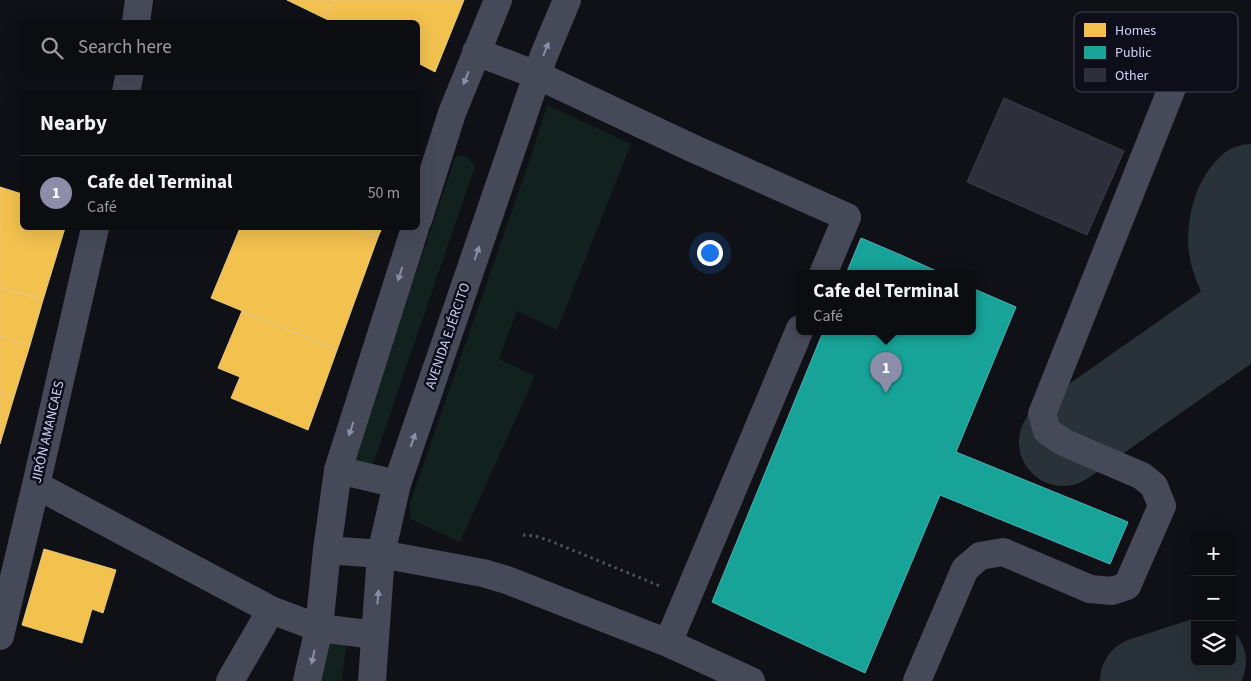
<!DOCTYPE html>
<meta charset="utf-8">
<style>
body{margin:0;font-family:"Source Sans 3",sans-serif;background:#15161a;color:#f1f3f6}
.controls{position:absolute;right:15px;bottom:15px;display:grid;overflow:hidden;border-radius:8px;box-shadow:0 5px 20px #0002}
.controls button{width:45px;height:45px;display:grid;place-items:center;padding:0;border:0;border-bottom:1px solid #2c2d31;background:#0c0d11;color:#f1f3f6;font:25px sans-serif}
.you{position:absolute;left:709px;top:252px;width:18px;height:18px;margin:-12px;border:4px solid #fff;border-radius:50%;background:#1a73e8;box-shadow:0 0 0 8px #1a73e833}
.badge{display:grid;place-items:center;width:32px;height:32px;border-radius:50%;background:#8c8ea9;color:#fff;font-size:16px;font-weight:700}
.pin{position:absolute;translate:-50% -41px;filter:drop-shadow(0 1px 2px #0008)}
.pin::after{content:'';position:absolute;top:26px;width:18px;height:15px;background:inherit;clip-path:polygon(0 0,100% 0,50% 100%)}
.popup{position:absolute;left:796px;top:270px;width:180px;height:65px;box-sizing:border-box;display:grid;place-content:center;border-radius:8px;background:#0c0d11;filter:drop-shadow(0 1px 4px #0005);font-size:16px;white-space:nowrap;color:#9a9c9f}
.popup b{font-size:19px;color:#f1f3f6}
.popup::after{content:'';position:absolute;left:50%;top:100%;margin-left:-10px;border:10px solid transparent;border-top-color:#0c0d11}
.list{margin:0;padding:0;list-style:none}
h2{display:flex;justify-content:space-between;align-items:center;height:65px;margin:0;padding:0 20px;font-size:21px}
h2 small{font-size:16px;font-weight:400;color:#9a9c9f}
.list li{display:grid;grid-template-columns:32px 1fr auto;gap:15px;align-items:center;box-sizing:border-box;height:75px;padding:0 20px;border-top:1px solid #2c2d31}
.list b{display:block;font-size:19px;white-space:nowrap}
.list p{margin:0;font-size:16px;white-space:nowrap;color:#9a9c9f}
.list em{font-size:16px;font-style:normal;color:#9a9c9f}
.icon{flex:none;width:28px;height:28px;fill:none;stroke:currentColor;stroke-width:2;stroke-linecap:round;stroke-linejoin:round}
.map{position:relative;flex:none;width:1251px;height:681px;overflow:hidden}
.search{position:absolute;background:#0c0d11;box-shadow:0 5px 20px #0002;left:20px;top:20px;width:400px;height:55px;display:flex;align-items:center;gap:12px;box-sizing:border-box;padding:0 18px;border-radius:8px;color:#9a9c9f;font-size:19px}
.panel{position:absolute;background:#0c0d11;box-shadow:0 5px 20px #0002;left:20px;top:90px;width:400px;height:140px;border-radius:8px}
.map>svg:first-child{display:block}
.green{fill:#11211e}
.homes{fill:#f2c14e;stroke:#e7c681}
.public{fill:#17a398;stroke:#4eb1b5}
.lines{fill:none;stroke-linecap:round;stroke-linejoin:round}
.taxiway{stroke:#283238;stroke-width:88}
.building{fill:#2e2f3a;stroke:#3b3c4a}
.path{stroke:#47555a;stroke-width:3;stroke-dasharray:2.5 4;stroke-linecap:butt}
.minor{stroke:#464957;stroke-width:28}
.oneway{fill:#8a8ea8}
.labels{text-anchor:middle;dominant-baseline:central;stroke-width:5;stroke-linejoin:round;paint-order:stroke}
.street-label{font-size:14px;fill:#ced2f8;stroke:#0d0e1a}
.key{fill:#0d0e1a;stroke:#47495d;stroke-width:1}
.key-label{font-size:14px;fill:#ced2f8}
</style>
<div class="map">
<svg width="1251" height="681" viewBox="0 0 1251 681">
<rect width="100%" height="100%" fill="#101117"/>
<path class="green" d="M547,105L631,144L557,330L517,311L499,359L535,376L460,542L410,519V503L531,156Z
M459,156C467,156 470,159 475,166L371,470L352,462L455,158Z
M326,643L344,644L346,647L342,681H321Z"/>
<path class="homes" d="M287,0H334L324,18Z
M334,0H464L435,72L418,63V22H333L324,18Z
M0,187L22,194V228H65L43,300L0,287Z
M240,228H353L378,237L337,350L211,298Z
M353,228H382L378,237Z
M0,287L43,300L30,345L0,336Z
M242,311L337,350L308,430L231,398L240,377L218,368Z
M0,336L30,345L14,397L0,393Z
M0,393L14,397L0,444Z
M44,549L116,570L103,613L92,609L82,643L22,625Z"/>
<path class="public" d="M861,238L901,255L943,274H846Z
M972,288L1016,307L956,452L1128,522L1110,564L940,495L865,673L712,602L823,332H972Z"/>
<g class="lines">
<path class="taxiway" d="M1251,188C1234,204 1228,236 1235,258C1238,269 1244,279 1251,289
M1063,442L1251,310
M1144,681L1202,662"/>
</g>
<path class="building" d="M1004,98L1124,151L1087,235L967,182Z"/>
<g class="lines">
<path class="path" d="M523,535L535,536L548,540L660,586"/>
<path class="minor" d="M136,22L139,0
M476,52L537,75L692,148L847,217L823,274
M126,92L130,72
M418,220L452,113L498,0
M338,470L397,484
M36,485L271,610
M327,550L381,554L483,573L507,580L668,643L751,681
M0,636L36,485L95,228
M668,643L800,329
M230,681L271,610L319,628L375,635
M307,681L319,628L327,550L338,470L415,228
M372,681L381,554L397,484L544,55L567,0
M917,681L965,569L980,556L1003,552L1090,589L1112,591L1127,586L1162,506L1154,486L1142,476L1063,442L1047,431L1042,414L1176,78"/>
</g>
<defs><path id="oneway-solid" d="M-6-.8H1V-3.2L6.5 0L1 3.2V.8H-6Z" transform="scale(1.25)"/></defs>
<g class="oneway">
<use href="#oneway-solid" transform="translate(546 49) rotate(-68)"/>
<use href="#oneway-solid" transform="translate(466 78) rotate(112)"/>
<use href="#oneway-solid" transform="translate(477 253) rotate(-71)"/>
<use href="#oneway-solid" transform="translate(400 274) rotate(108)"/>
<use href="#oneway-solid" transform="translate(351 429) rotate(108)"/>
<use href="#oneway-solid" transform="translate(413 440) rotate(-71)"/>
<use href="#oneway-solid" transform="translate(378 597) rotate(-85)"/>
<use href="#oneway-solid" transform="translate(313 657) rotate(102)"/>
</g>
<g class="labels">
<g class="street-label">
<text transform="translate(448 336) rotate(-71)">AVENIDA EJÉRCITO</text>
<text transform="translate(48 432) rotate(-77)">JIRÓN AMANCAES</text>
</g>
</g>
<rect x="1074" y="12" width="164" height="80" rx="8" class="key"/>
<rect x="1084" y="23" width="22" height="14" fill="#f2c14e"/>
<rect x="1084" y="46" width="22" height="13" fill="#17a398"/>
<rect x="1084" y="68" width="22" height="14" fill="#2e2f3a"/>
<g class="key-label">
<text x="1115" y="35">Homes</text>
<text x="1115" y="57">Public</text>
<text x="1115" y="80">Other</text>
</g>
</svg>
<div class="controls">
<button>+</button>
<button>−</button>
<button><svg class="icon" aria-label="layers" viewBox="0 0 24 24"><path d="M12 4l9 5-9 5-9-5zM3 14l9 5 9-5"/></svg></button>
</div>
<div class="you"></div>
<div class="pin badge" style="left:886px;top:393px">1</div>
<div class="popup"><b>Cafe del Terminal</b>Café</div>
<div class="search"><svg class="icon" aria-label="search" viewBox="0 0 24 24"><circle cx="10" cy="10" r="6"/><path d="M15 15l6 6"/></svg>Search here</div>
<section class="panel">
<h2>Nearby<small></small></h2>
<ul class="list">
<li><span class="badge">1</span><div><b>Cafe del Terminal</b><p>Café</p></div><em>50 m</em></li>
</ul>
</section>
</div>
